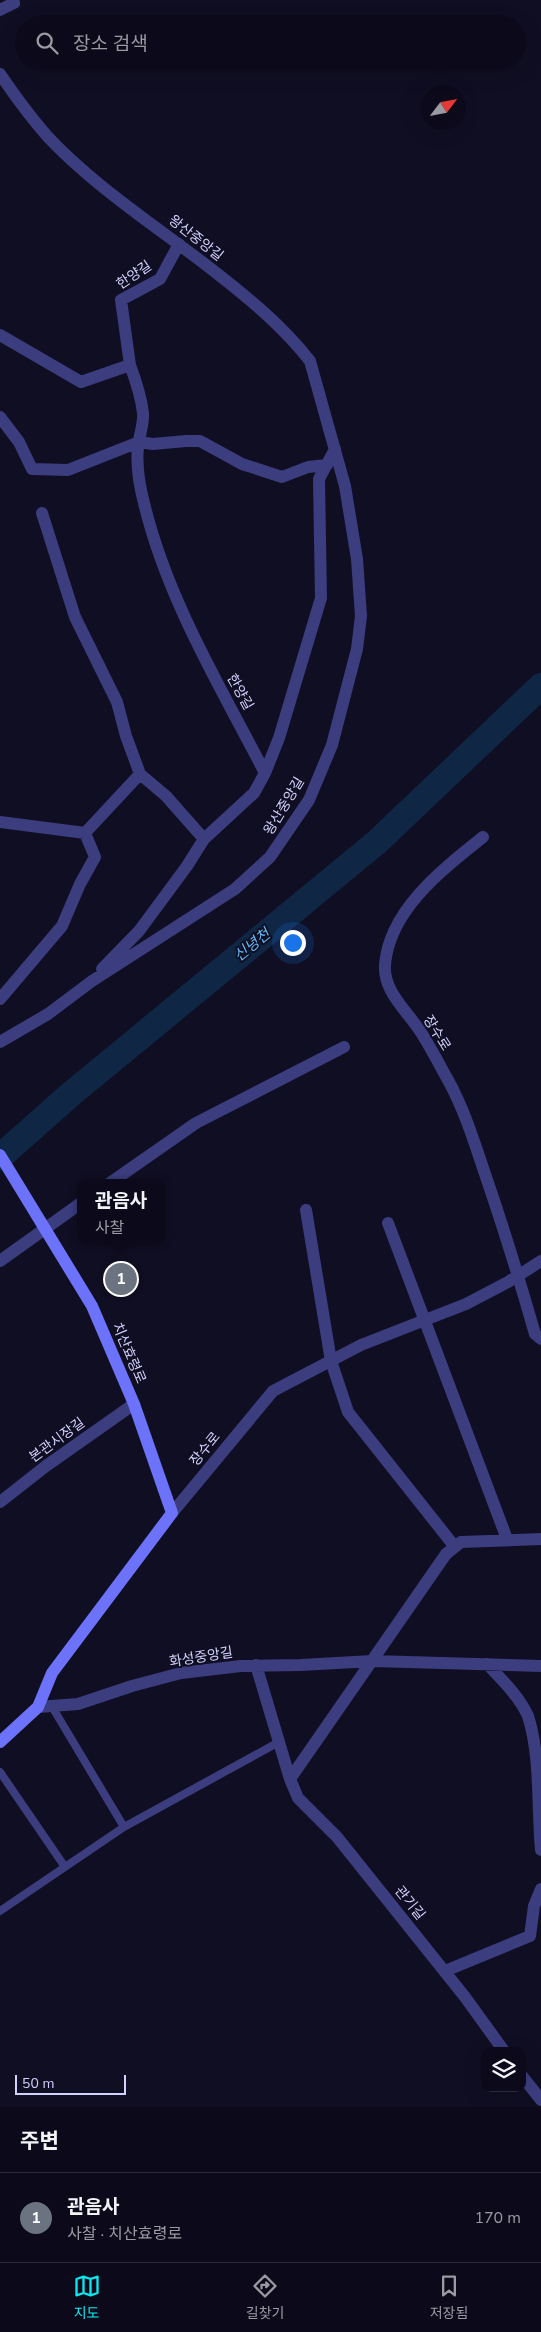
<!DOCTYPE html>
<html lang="ko">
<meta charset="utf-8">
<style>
body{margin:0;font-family:"Nunito Sans","Noto Sans KR",sans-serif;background:#151323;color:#f1f3f6}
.controls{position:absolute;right:15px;bottom:15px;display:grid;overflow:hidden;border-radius:10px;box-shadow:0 5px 20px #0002}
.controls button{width:45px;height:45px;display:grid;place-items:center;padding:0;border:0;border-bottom:1px solid #2c2b39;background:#0c0a1a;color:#f1f3f6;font:25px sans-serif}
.compass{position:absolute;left:421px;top:85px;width:45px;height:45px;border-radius:50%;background:#0c0a1a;box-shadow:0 5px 20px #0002;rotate:58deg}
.scale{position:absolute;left:15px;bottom:12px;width:111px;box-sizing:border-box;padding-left:5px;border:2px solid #d3d1fd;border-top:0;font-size:14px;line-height:18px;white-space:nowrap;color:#d3d1fd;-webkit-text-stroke:4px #100e22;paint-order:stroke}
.you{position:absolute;left:292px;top:942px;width:18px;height:18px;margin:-12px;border:4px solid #fff;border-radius:50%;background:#1a73e8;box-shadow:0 0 0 8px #1a73e833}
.badge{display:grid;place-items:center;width:32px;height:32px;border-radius:50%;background:#0ae8f0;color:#fff;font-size:16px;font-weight:700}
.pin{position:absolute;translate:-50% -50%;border:2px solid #fff;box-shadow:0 1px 5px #0006}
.popup{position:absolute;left:77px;top:1179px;width:88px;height:65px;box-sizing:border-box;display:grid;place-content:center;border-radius:10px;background:#0c0a1a;filter:drop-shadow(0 1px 4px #0005);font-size:16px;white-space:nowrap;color:#9a9aa2}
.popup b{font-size:19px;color:#f1f3f6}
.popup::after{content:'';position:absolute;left:50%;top:100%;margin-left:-10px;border:10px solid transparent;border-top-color:#0c0a1a}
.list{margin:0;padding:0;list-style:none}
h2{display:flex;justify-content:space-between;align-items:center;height:65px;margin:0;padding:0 20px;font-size:21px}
h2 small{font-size:16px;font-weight:400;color:#9a9aa2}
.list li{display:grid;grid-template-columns:32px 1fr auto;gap:15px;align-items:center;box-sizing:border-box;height:90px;padding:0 20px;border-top:1px solid #2c2b39}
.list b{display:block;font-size:19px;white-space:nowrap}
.list p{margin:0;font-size:16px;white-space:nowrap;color:#9a9aa2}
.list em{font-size:16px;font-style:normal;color:#9a9aa2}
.icon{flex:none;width:28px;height:28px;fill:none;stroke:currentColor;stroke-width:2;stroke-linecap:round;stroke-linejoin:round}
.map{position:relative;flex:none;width:541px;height:2107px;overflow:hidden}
.search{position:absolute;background:#0c0a1a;box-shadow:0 5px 20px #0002;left:15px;right:15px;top:15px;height:55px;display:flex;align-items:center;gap:12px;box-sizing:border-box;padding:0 18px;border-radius:28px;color:#9a9aa2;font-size:19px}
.sheet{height:155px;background:#0c0a1a}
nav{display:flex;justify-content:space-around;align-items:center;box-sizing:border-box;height:70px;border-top:1px solid #2c2b39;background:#0c0a1a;font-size:14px;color:#9a9aa2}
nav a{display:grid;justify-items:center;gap:2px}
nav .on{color:#0ae8f0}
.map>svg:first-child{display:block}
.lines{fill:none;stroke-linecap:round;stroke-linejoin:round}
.river{stroke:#0f2745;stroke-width:26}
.service{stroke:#3b3d7f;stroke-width:8}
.minor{stroke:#3b3d7f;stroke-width:12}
.tertiary{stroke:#3b3d7f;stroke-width:12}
.secondary{stroke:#6c72f9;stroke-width:12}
.labels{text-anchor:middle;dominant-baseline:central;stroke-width:4;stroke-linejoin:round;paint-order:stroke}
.street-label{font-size:14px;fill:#d3d1fd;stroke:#100e22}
.water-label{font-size:15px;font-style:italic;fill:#63bdf9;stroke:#100e22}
</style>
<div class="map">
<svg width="541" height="2107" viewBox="0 0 541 2107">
<rect width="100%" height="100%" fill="#100e22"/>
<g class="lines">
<path class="river" d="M0,1157L71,1094L377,842L541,686"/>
<path class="service" d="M51,1705L124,1827
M0,1772L65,1867
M0,1911L124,1827L279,1742"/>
<path class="minor" d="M0,10L14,3L13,0
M0,74C15,96 30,117 48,137C95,187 156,226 210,268C246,296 282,325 310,361L345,486L357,559L361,616L357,649L332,745L309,800L270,857L235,889L92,981L48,1014L0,1042
M0,335L81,382L130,365C136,381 141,396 143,413C144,424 139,436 138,447C136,466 139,484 144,503C167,599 220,686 265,773
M130,365L121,300L160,279L179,244
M0,417L19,442L32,469L68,470L139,442L153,444L186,441H200L242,464L282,477L308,467L327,465
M42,513L75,617L117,702L126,736L140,774L166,796L204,839
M0,822L85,833L140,774
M483,837C443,869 389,910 385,965C383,991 407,1011 420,1031C430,1046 439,1064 448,1080C463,1107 473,1138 483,1168C502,1223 519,1278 535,1334L541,1339
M102,969L139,931L187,866L204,839L254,793L265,773L279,738L321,598L319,479L335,449
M0,999L62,926L80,884L95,857L85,833
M110,1183L196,1123L344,1047
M306,1210L331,1361L348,1412L455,1547
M388,1223L507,1539
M0,1261L81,1203
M0,1502L46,1466L134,1404
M487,1664C502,1680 519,1696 528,1716C541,1757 537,1806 541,1850
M256,1665L290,1779L446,1554L461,1542L541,1539
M38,1707L78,1704L132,1686L181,1673L241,1666L301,1665L373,1661L541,1666
M290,1779L298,1798L337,1837L465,1997L504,2051
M445,1971L530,1936L534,1906L541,1889
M522,2076L541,2100"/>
<path class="tertiary" d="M172,1513L273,1391L361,1345L466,1304L508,1282L541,1261"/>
<path class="secondary" d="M0,1155L92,1306L134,1404L172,1513L52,1673L38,1707L0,1742"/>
</g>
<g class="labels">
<g class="street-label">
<text transform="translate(196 238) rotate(38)">왕산중앙길</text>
<text transform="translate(134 275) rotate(-34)">한양길</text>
<text transform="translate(240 692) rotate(61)">한양길</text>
<text transform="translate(284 806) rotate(-59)">왕산중앙길</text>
<text transform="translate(437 1033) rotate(58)">장수로</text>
<text transform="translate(129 1353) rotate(67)">치산효령로</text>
<text transform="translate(57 1440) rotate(-36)">본관시장길</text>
<text transform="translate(205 1449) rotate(-51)">장수로</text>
<text transform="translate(201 1657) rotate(-9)">화성중앙길</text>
<text transform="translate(410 1903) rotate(51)">관기길</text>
</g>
<g class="water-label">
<text transform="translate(252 945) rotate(-39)">신녕천</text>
</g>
</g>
</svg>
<div class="controls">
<button><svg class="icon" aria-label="layers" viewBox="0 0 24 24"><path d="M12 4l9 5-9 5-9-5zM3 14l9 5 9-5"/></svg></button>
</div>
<svg class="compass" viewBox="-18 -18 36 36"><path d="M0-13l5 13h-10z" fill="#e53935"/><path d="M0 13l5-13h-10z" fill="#9a9aa2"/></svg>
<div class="scale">50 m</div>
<div class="you"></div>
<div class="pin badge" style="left:121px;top:1279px;background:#6b7280">1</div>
<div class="popup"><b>관음사</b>사찰</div>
<div class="search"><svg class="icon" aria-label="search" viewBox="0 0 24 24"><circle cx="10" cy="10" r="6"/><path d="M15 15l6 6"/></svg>장소 검색</div>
</div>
<section class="sheet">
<h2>주변<small></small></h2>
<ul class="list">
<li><span class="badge" style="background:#6b7280">1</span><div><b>관음사</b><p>사찰 · 치산효령로</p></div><em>170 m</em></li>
</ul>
</section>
<nav>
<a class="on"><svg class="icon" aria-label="map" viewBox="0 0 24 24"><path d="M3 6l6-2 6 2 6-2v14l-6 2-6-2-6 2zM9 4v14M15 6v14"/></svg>지도</a>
<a><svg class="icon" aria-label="directions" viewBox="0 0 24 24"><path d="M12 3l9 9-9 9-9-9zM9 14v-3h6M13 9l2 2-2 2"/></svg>길찾기</a>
<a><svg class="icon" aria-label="saved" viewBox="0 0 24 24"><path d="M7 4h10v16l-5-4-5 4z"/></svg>저장됨</a>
</nav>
